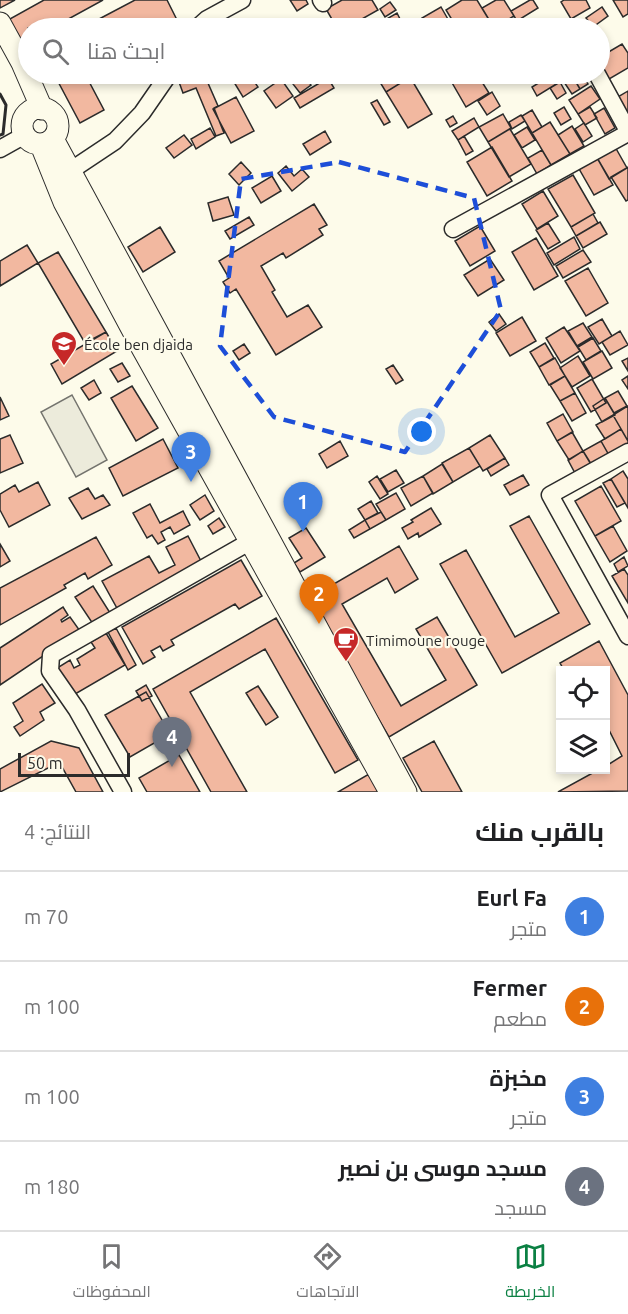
<!DOCTYPE html>
<html lang="ar">
<meta charset="utf-8">
<style>
body{margin:0;font-family:Ubuntu,Cairo,sans-serif;background:#f2f2f2;color:#202124;direction:rtl}
.controls{position:absolute;right:18px;bottom:18px;display:grid;overflow:hidden;border-radius:0px;box-shadow:0 3px 9px #0003}
.controls button{width:54px;height:54px;display:grid;place-items:center;padding:0;border:0;border-bottom:2px solid #e0e0e0;background:#fff;color:#202124;font:30px sans-serif}
.scale{position:absolute;left:18px;bottom:15px;width:112px;box-sizing:border-box;padding-left:6px;border:3px solid #2b2b2b;border-top:0;font-size:16px;line-height:21px;white-space:nowrap;color:#2b2b2b;-webkit-text-stroke:4px #fdfbea;paint-order:stroke}
.you{position:absolute;left:422px;top:432px;width:21px;height:21px;margin:-15px;border:4px solid #fff;border-radius:50%;background:#1a73e8;box-shadow:0 0 0 9px #1a73e833}
.badge{display:grid;place-items:center;width:39px;height:39px;border-radius:50%;background:#0b8043;color:#fff;font-size:20px;font-weight:700}
.pin{position:absolute;translate:-50% -50px;filter:drop-shadow(0 2px 3px #0008)}
.pin::after{content:'';position:absolute;top:32px;width:21px;height:18px;background:inherit;clip-path:polygon(0 0,100% 0,50% 100%)}
.list{margin:0;padding:0;list-style:none}
h2{display:flex;justify-content:space-between;align-items:center;height:78px;margin:0;padding:0 24px;font-size:26px}
h2 small{font-size:20px;font-weight:400;color:#757577}
.list li{display:grid;grid-template-columns:39px 1fr auto;gap:18px;align-items:center;box-sizing:border-box;height:90px;padding:0 24px;border-top:2px solid #e0e0e0}
.list b{display:block;font-size:22px;white-space:nowrap}
.list p{margin:0;font-size:20px;white-space:nowrap;color:#757577}
.list em{font-size:20px;font-style:normal;color:#757577}
.icon{flex:none;width:33px;height:33px;fill:none;stroke:currentColor;stroke-width:2;stroke-linecap:round;stroke-linejoin:round}
.map{position:relative;flex:none;width:628px;height:792px;overflow:hidden;direction:ltr}
.search{position:absolute;background:#fff;box-shadow:0 3px 9px #0003;left:18px;right:18px;top:18px;height:66px;display:flex;align-items:center;gap:15px;box-sizing:border-box;padding:0 21px;border-radius:33px;color:#757577;font-size:22px}
.sheet{height:438px;background:#fff}
nav{display:flex;justify-content:space-around;align-items:center;box-sizing:border-box;height:84px;border-top:2px solid #e0e0e0;background:#fff;font-size:16px;color:#757577}
nav a{display:grid;justify-items:center;gap:3px}
nav .on{color:#0b8043}
.map>svg:first-child{display:block}
.green{fill:#ecebdb;stroke:#74746e;stroke-width:1.5}
.building{fill:#f2b8a0;stroke:#2b2b2b;stroke-width:1.5}
.lines{fill:none;stroke-linecap:round;stroke-linejoin:round}
.minor-casing{stroke:#2b2b2b;stroke-width:19}
.major-casing{stroke:#2b2b2b;stroke-width:23}
.minor{stroke:#fdfbea;stroke-width:16}
.major{stroke:#fdfbea;stroke-width:21}
.wall{stroke:#2b2b2b;stroke-width:3}
.marked{fill:none;stroke:#1d4ed8;stroke-width:4.5;stroke-dasharray:12 8;stroke-linejoin:round}
.labels{text-anchor:middle;dominant-baseline:central;stroke-width:4.5;stroke-linejoin:round;paint-order:stroke}
.poi-label{font-size:15px;fill:#2b2b2b;stroke:#fdfbea;text-anchor:start}
</style>
<div class="map">
<svg width="628" height="792" viewBox="0 0 628 792">
<rect width="100%" height="100%" fill="#fdfbea"/>
<path class="green" d="M72,395L107,460L76,477L41,412Z"/>
<path class="building" d="M0,0H15L0,8Z
M44,0H103L52,28H28V41L21,45L8,20Z
M135,0H167L181,28H157L153,20L143,19L126,28H82Z
M290,0H306L308,4L297,11Z
M342,0H372L378,10L346,28H337L326,9Z
M462,0H477L494,28H457L446,10Z
M496,0H504L514,16L494,28L482,8Z
M530,0H533L538,8L517,21L511,11Z
M564,0H586L590,8L571,19L561,2Z
M613,0H628V14L623,17Z
M390,2L396,10L385,17L380,9Z
M441,7L453,28H428L422,18Z
M602,7L608,16L593,27L586,18Z
M397,13L403,25L398,28H371Z
M302,22L306,28H290Z
M584,23L588,28H576Z
M622,44L628,53V68L604,82L599,74L600,57Z
M54,74H85L104,110L80,123Z
M199,74H204L218,106L214,108L224,133L216,136L196,88L183,93L179,82Z
M229,74H249L258,87L243,97Z
M280,74H295L296,75L284,82Z
M375,74H400L404,81L386,92Z
M400,74H416L404,81Z
M447,74H477L489,93L466,107Z
M553,74L558,83L537,96L532,87Z
M562,74H578L567,80Z
M578,74H582L588,84L580,89L573,77Z
M304,76L311,85L300,93L293,84Z
M410,77L432,114L408,128L386,92Z
M573,77L580,89L572,94L564,82Z
M328,78L334,88L300,108L294,98Z
M281,79L293,96L276,108L264,91Z
M560,82L566,93L557,99L550,88Z
M591,86L600,99L578,114L569,100Z
M628,91V118L616,98Z
M492,92L500,106L487,115L478,101Z
M236,97L254,131L231,143L213,109Z
M377,100L390,122L384,125L371,103Z
M564,107L571,119L561,125L554,113Z
M590,107L597,118L585,125L578,114Z
M604,108L615,128L605,134L594,114Z
M532,110L542,127L532,133L522,116Z
M503,114L511,128L488,142L479,127Z
M521,115L525,121L512,129L509,122Z
M453,116L457,123L450,127L446,120Z
M474,118L479,127L458,140L452,131Z
M550,122L570,154L551,165L532,133Z
M584,123L592,136L583,142L575,129Z
M572,126L584,146L570,154L558,135Z
M527,127L535,140L522,148L514,135Z
M210,128L215,137L196,149L191,139Z
M510,129L531,164L509,177L488,142Z
M325,131L331,142L310,155L303,144Z
M184,135L192,145L174,158L166,148Z
M464,136L473,151L466,155L458,140Z
M614,145L627,168L609,179L596,156Z
M492,147L512,181L487,196L467,162Z
M542,150L551,165L537,174L528,158Z
M596,156L613,185L594,195L578,167Z
M241,162L251,173L239,185L229,174Z
M286,166L294,176L302,169L309,177L292,191L278,173Z
M628,167V200L626,201L611,177Z
M573,175L595,213L571,227L548,189Z
M272,176L281,191L261,203L252,188Z
M543,191L558,216L537,229L522,204Z
M228,197L234,215L213,221L208,203Z
M314,204L327,225L319,229L323,235L286,258L283,253L261,266L275,290L272,292L287,317L308,305L322,327L276,355L236,289L230,293L223,282L229,278L219,261Z
M593,214L598,223L576,236L571,227Z
M249,217L254,225L230,239L225,231Z
M600,222L607,234L583,248L576,236Z
M548,223L560,242L548,249L536,230Z
M480,226L495,251L470,266L455,241Z
M160,227L175,252L143,272L128,247Z
M574,237L580,249L554,265L547,253Z
M536,238L558,276L534,290L512,252Z
M27,245L38,263L0,286V261Z
M583,250L591,262L563,278L556,266Z
M58,252L106,332L85,343L38,263Z
M490,259L504,280L478,296L464,275Z
M588,268L608,303L586,316L565,281Z
M499,314L506,324L496,331L489,322Z
M522,317L536,341L510,356L496,333Z
M602,319L612,336L599,344L588,327Z
M583,323L592,337L577,346L568,331Z
M564,327L580,351L561,363L546,338Z
M620,331L628,345L610,355L602,342Z
M106,332L117,351L62,384L51,364Z
M593,338L601,351L586,360L578,347Z
M545,343L554,358L539,367L530,352Z
M244,344L250,353L239,360L233,351Z
M602,351L612,368L593,379L583,362Z
M578,356L590,376L572,387L560,368Z
M555,358L565,376L549,385L539,367Z
M628,358V371L622,361Z
M122,363L130,376L118,382L110,369Z
M393,365L403,380L396,384L386,369Z
M565,376L575,393L560,401L550,385Z
M628,376V389L622,380Z
M592,379L606,403L591,412L577,388Z
M94,380L101,393L89,400L81,388Z
M132,386L158,428L136,441L111,398Z
M618,391L627,406L614,413L605,398Z
M575,393L586,413L572,421L560,401Z
M0,397L9,416L0,420Z
M605,398L615,415L602,422L593,406Z
M628,406V441L613,415Z
M563,414L573,432L557,441L547,423Z
M613,415L621,429L605,439L596,425Z
M621,429L628,441V446L610,457L601,441Z
M572,432L583,451L569,460L557,441Z
M10,435L23,463L0,473V439Z
M490,435L505,458L483,471L469,448Z
M163,439L178,468L123,496L109,468Z
M340,441L348,456L327,468L319,454Z
M601,441L610,457L593,467L583,451Z
M469,448L480,466L453,482L442,463Z
M583,451L592,466L576,475L568,460Z
M505,458L509,465L491,476L487,469Z
M442,464L453,482L433,494L423,476Z
M396,470L404,483L388,492L380,479Z
M623,471L628,479V508L611,479Z
M523,475L529,485L510,495L504,485Z
M377,476L388,494L380,499L369,482Z
M423,476L433,493L411,506L401,488Z
M611,479L625,503L617,507L603,483Z
M38,482L50,505L9,527L0,510V494L15,485L19,492Z
M601,486L621,521L595,536L575,501Z
M88,488L95,499L103,495L110,505L82,519L69,498Z
M396,493L405,509L386,520L376,504Z
M205,495L214,511L200,520L190,505Z
M371,501L378,513L365,520L358,509Z
M150,504L160,523L183,511L190,525L174,534L170,527L161,532L165,540L158,544L152,535L147,538L133,513Z
M431,508L441,524L419,537L418,533L408,539L402,528L413,522L411,520Z
M381,512L386,520L370,529L365,520Z
M529,516L590,624L502,673L440,564L466,550L515,637L559,613L510,526Z
M219,518L225,527L213,534L208,526Z
M365,520L370,529L354,538L349,530Z
M613,526L627,551L610,562L595,536Z
M306,528L325,557L300,572L294,563L302,558L289,538Z
M188,536L203,565L118,610L102,581L149,556L159,573L175,565L166,547Z
M96,537L112,565L88,579L85,573L64,585L66,588L0,625V588Z
M0,544L10,561L0,567Z
M399,546L418,579L395,593L387,578L342,604L401,706L446,680L416,629L437,617L477,685L389,737L308,599Z
M624,557L628,566L618,572L614,564Z
M241,560L262,596L239,609L235,604L171,640L174,645L163,651L160,646L151,651L155,657L143,664L122,627Z
M624,569L628,575V603L612,576Z
M93,586L112,616L95,627L75,597Z
M63,607L68,615L61,620L62,622L70,617L80,631L0,685V648Z
M276,618L358,760L335,773L265,649L190,692L247,792H211L153,689Z
M116,628L136,665L128,670L108,632Z
M106,633L125,665L70,697L54,670L70,660L74,668L80,665L77,659L95,648L91,642Z
M599,641L628,695V791L558,792L598,770H606V766L622,756L606,724V670H564L560,663Z
M42,684L55,703L40,712L44,720L20,736L14,727L23,721L13,703Z
M146,685L152,696L142,701L136,691Z
M258,686L278,717L266,725L246,693Z
M146,692L170,734L130,757L105,715Z
M169,726L176,737L165,743L159,732Z
M51,741L79,748L103,792H76L62,767L54,765L0,792V769Z
M434,741L462,792H422L403,758Z
M179,755L200,792H147L139,778Z
M369,774L379,792H338Z"/>
<g class="lines">
<defs>
<path id="minor" d="M321,0L323,3
M197,28L207,19L242,0
M597,74L628,131
M0,149L25,135
M70,171L115,141L142,113L169,74
M453,229L628,133
M628,452L550,495L628,636
M123,792L77,710L50,671L51,655L251,541"/>
<path id="major" d="M0,23L22,63L42,109
M22 126a18 18 0 1 1 36 0a18 18 0 1 1-36 0Z
M53,139L406,792
M41,145L64,202L141,346L390,792"/>
</defs>
<use href="#minor" class="minor-casing"/>
<use href="#major" class="major-casing"/>
<use href="#minor" class="minor"/>
<use href="#major" class="major"/>
<path class="wall" d="M0,94L6,105L3,134L0,135"/>
</g>
<path class="marked" d="M339,162L474,198L501,310L405,452L274,417L220,346L241,179Z"/>
<defs>
<symbol id="school-pin" viewBox="-11 -11 22 30"><path d="M0 17L-7.5 6A9.5 9.5 0 1 1 7.5 6Z" fill="#c62828" stroke="#fdfbea"/><path d="M0-5L7-2L0 1L-7-2ZM-4 1L0 2.5L4 1V4Q0 6-4 4Z" fill="#fff"/></symbol>
<symbol id="cafe-pin" viewBox="-11 -11 22 30"><path d="M0 17L-7.5 6A9.5 9.5 0 1 1 7.5 6Z" fill="#c62828" stroke="#fdfbea"/><path d="M-5.5-4.5H6V0H3Q3 3.5 0 3.5H-2.5Q-5.5 3.5-5.5 0ZM3-3.2v2h1.7v-2ZM-6 4.5H4V6H-6Z" fill="#fff"/></symbol>
</defs>
<g fill-rule="evenodd">
<use href="#school-pin" x="49" y="329" width="30" height="40"/>
<use href="#cafe-pin" x="331" y="625" width="30" height="40"/>
</g>
<g class="labels">
<g class="poi-label">
<text x="84" y="344">École ben djaida</text>
<text x="366" y="640">Timimoune rouge</text>
</g>
</g>
</svg>
<div class="controls">
<button><svg class="icon" aria-label="locate" viewBox="0 0 24 24"><circle cx="12" cy="12" r="6"/><path d="M12 2v4M12 18v4M2 12h4M18 12h4"/></svg></button>
<button><svg class="icon" aria-label="layers" viewBox="0 0 24 24"><path d="M12 4l9 5-9 5-9-5zM3 14l9 5 9-5"/></svg></button>
</div>
<div class="scale">50 m</div>
<div class="you"></div>
<div class="pin badge" style="left:303px;top:532px;background:#3f7fe0">1</div>
<div class="pin badge" style="left:319px;top:624px;background:#e8710a">2</div>
<div class="pin badge" style="left:191px;top:482px;background:#3f7fe0">3</div>
<div class="pin badge" style="left:172px;top:767px;background:#6b7280">4</div>
<div class="search"><svg class="icon" aria-label="search" viewBox="0 0 24 24"><circle cx="10" cy="10" r="6"/><path d="M15 15l6 6"/></svg>ابحث هنا</div>
</div>
<section class="sheet">
<h2>بالقرب منك<small>النتائج: 4</small></h2>
<ul class="list">
<li><span class="badge" style="background:#3f7fe0">1</span><div><b>Eurl Fa</b><p>متجر</p></div><em>70 m</em></li>
<li><span class="badge" style="background:#e8710a">2</span><div><b>Fermer</b><p>مطعم</p></div><em>100 m</em></li>
<li><span class="badge" style="background:#3f7fe0">3</span><div><b>مخبزة</b><p>متجر</p></div><em>100 m</em></li>
<li><span class="badge" style="background:#6b7280">4</span><div><b>مسجد موسى بن نصير</b><p>مسجد</p></div><em>180 m</em></li>
</ul>
</section>
<nav>
<a class="on"><svg class="icon" aria-label="map" viewBox="0 0 24 24"><path d="M3 6l6-2 6 2 6-2v14l-6 2-6-2-6 2zM9 4v14M15 6v14"/></svg>الخريطة</a>
<a><svg class="icon" aria-label="directions" viewBox="0 0 24 24"><path d="M12 3l9 9-9 9-9-9zM9 14v-3h6M13 9l2 2-2 2"/></svg>الاتجاهات</a>
<a><svg class="icon" aria-label="saved" viewBox="0 0 24 24"><path d="M7 4h10v16l-5-4-5 4z"/></svg>المحفوظات</a>
</nav>
